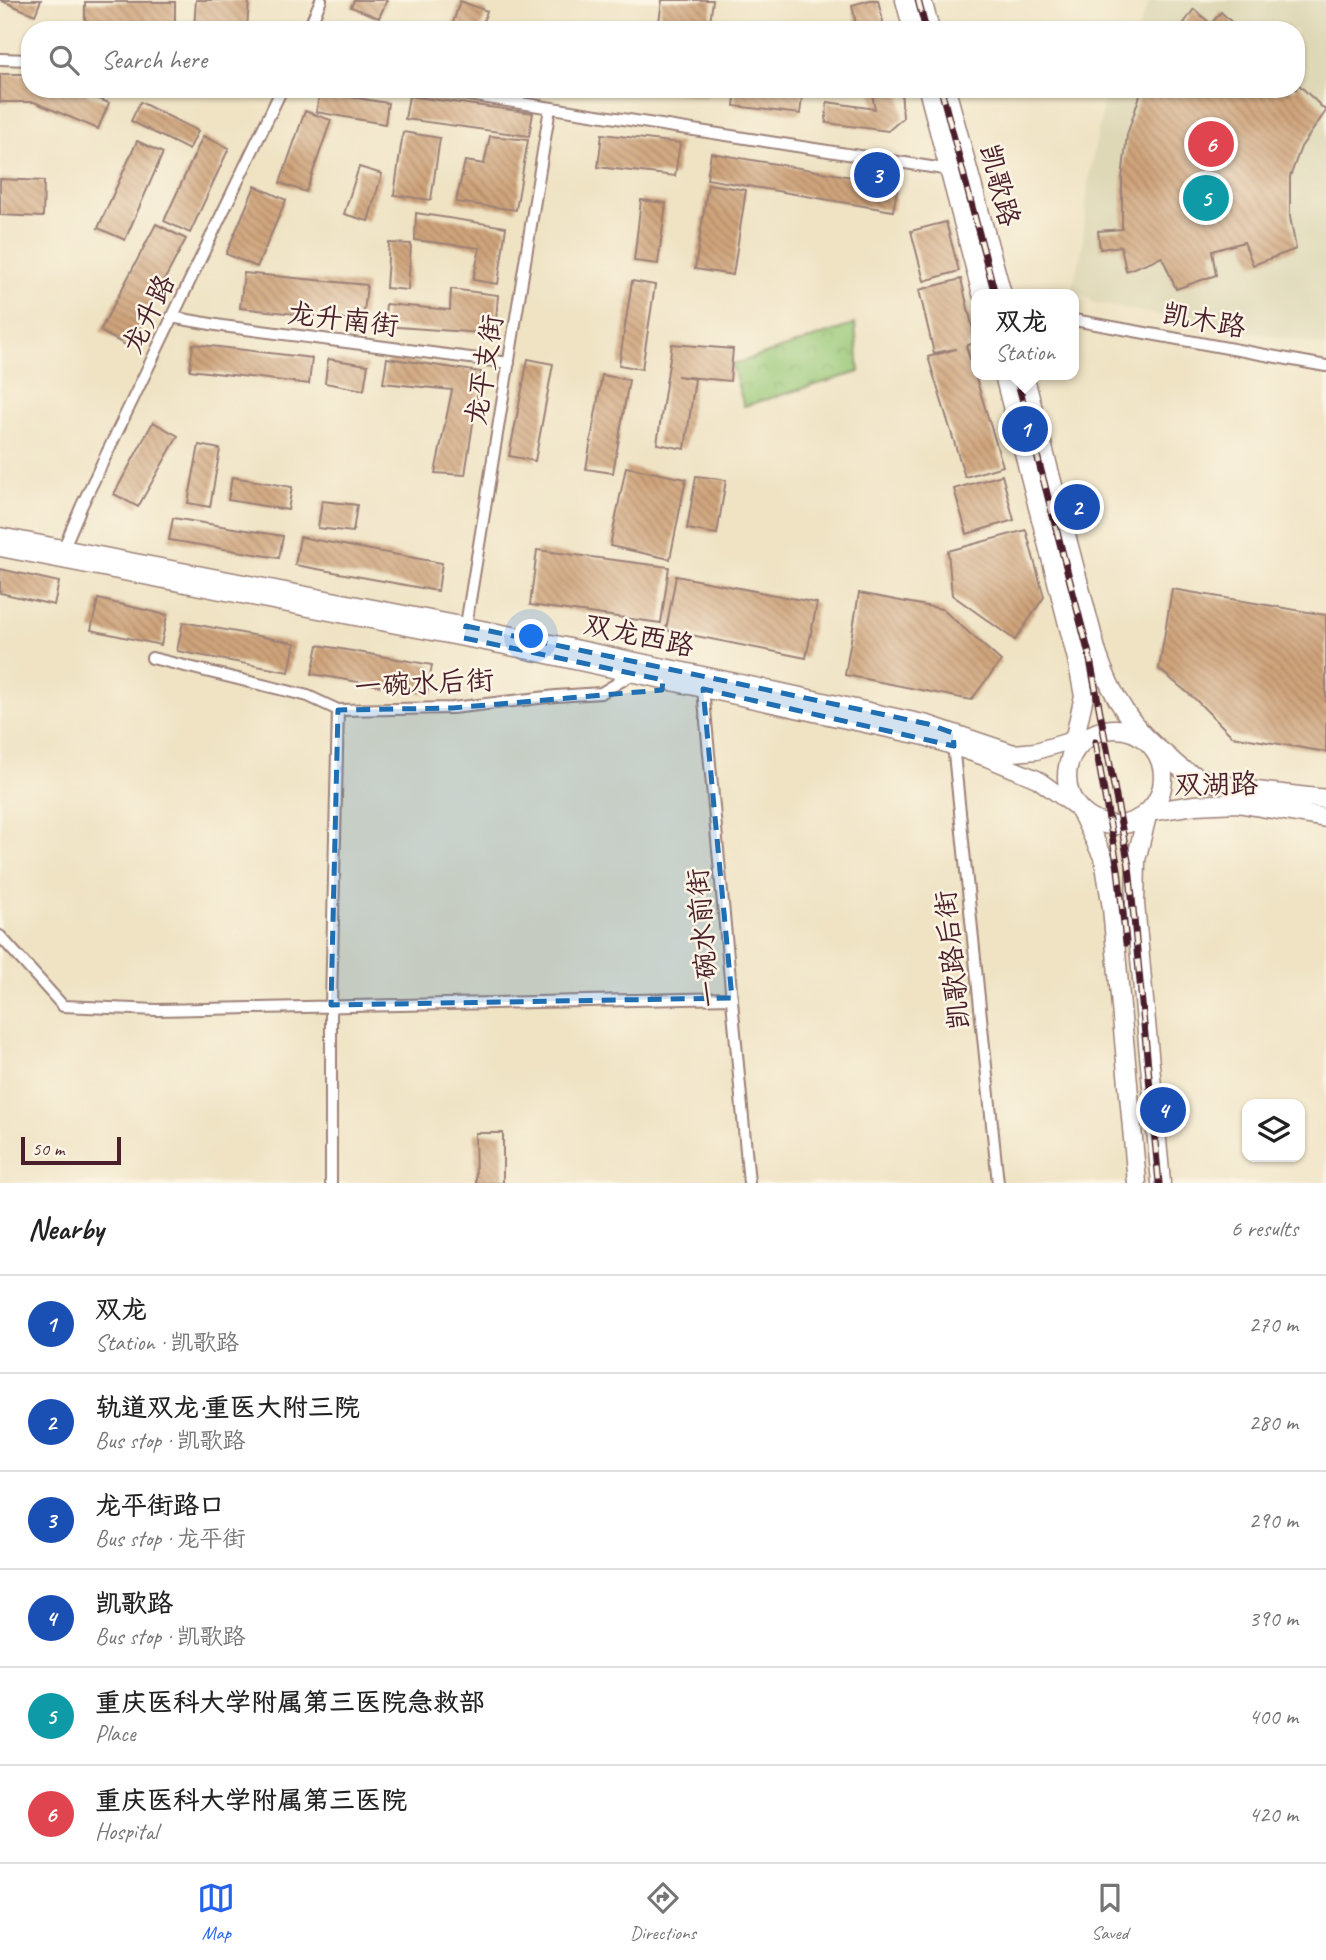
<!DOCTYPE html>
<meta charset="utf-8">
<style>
body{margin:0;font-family:Caveat,"LXGW WenKai TC",sans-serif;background:#f6f6f6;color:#222}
.controls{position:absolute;right:21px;bottom:21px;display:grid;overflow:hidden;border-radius:14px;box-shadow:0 2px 5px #0004}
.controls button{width:63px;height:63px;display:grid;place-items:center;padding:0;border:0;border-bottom:2px solid #e0e0e0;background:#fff;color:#222;font:35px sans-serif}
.scale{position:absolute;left:21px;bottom:18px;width:100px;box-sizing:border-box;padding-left:7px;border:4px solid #4a1f2b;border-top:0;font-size:19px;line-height:24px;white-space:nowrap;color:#4a1f2b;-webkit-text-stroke:5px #fcf5e5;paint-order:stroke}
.you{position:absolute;left:532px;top:637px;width:24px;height:24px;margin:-18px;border:5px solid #fff;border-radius:50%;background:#1a73e8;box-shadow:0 0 0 10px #1a73e833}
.badge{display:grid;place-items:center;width:46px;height:46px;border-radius:50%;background:#2563eb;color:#fff;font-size:23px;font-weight:700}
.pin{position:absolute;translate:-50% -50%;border:4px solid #fff;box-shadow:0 2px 7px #0006}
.popup{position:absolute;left:971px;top:289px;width:108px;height:91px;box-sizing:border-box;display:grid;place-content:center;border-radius:14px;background:#fff;filter:drop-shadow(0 2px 5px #0005);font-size:23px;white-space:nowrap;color:#767676}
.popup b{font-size:26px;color:#222}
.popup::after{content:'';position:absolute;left:50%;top:100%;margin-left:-14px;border:14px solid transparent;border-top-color:#fff}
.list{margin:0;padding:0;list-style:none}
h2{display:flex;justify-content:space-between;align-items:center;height:91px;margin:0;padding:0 28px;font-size:30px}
h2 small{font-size:23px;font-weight:400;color:#767676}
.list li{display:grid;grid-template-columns:46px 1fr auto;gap:21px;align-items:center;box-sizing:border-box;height:98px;padding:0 28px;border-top:2px solid #e0e0e0}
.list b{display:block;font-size:26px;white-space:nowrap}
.list p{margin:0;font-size:23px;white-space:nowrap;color:#767676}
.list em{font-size:23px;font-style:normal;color:#767676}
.icon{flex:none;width:38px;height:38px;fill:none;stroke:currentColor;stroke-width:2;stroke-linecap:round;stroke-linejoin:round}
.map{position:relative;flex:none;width:1326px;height:1183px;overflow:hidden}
.search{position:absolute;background:#fff;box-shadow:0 2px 5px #0004;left:21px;right:21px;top:21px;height:77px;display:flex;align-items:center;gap:18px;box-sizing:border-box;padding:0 24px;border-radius:28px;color:#767676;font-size:26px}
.sheet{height:679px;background:#fff}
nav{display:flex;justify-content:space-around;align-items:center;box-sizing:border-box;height:98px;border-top:2px solid #e0e0e0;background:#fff;font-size:19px;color:#767676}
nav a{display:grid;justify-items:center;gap:4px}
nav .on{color:#2563eb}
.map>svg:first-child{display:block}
.built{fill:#ded8b7}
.park{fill:url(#park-crowns);stroke:#717451;stroke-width:2}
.building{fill:url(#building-back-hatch)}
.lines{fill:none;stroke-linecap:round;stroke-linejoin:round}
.street-casing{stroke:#9c8178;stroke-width:14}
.secondary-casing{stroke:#9c8178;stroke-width:19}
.primary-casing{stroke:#9c8178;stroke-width:21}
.street{stroke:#fff;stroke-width:10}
.secondary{stroke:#fff;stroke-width:16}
.primary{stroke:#fff;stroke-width:18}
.rail-casing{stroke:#4a1f2b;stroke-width:7}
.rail{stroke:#fcf5e5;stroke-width:4.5;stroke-dasharray:13;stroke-linecap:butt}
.marked{fill:#1f6fb2;fill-opacity:0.2;stroke:#1f6fb2;stroke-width:5;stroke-dasharray:14 9;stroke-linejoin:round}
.labels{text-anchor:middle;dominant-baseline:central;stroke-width:5;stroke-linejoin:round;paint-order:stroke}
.street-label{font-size:28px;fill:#4a1f2b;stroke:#fcf5e5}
</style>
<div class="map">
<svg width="1326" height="1183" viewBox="0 0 1326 1183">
<defs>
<pattern id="park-crowns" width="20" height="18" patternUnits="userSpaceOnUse" patternTransform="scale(1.75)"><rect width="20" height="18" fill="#98c877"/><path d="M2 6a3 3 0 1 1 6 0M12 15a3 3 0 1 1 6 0" fill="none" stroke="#84ab67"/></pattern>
<pattern id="building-back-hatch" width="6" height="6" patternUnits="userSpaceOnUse" patternTransform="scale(1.75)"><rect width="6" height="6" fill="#cfa47b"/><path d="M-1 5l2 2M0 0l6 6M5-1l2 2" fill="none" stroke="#aa8565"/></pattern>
</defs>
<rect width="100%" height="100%" fill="#fcf5e5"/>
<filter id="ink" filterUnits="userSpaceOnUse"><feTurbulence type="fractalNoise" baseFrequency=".0143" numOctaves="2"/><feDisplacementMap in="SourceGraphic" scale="14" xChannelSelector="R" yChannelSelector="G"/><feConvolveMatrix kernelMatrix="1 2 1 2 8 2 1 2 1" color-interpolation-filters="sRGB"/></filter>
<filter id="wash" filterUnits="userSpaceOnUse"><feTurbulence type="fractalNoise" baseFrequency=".00686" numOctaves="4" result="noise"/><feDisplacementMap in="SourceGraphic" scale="28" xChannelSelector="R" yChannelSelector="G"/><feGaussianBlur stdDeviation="1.57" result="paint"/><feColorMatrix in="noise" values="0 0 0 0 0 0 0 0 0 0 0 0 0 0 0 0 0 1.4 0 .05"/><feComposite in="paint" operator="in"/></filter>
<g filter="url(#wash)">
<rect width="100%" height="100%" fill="#efe3c4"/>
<path class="built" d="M1151,0H1326V346L1094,303L1072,287L1082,250L1088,182L1103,106L1110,89H1296V30H1137Z"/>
<path class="park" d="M855,324L859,372L744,406L732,365Z"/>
<g id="blocks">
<path class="building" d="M0,0H41L35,15Z
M196,0H249L247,30L194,28Z
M354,0H387L379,18L351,7Z
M662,0H713L709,30H658Z
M870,0H878L885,30H857L852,5Z
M460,1L487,11L480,30H463L452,26Z
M85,2H175V30H85Z
M1194,9L1211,24L1221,12L1240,30H1179Z
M0,74H30V89H74L109,103L98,129L34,102H0Z
M1296,82L1326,111L1301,147L1290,177V217L1296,249L1253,265L1244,242L1212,251L1216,275L1176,289L1162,257L1126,271L1121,246L1100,249L1098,231L1122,229V179L1127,135L1142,89H1261L1266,92L1268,89H1296Z
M657,89H707L706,97Z
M736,89H803L800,114L734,106Z
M871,89H901L903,118L888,131L826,123L827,102L875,109Z
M320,92L388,103L385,124L316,112Z
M409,96L533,113L529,136L405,119Z
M140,102L198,131L189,150L131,121Z
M305,111L331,120L306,192L280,183Z
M403,132L440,138L431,200L394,195Z
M602,134L680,143L675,176L598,167Z
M203,136L229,148L190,233L164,221Z
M490,136L528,140L516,210L456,202L465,161L484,164Z
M137,141L163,153L125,240L98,228Z
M711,153L898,185L893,211L707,179Z
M359,167L382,174L368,221L344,214Z
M0,179L44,181L43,217L0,215Z
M708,184L746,190L733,275L695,269Z
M255,186L286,200L257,267L226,254Z
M641,200L666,203L658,264L634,261Z
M416,213L506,227L498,284L473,280L480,248L415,240Z
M946,222L959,271L924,281L911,231Z
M156,224L186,239L129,347L100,331Z
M389,243L411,244L408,290L386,288Z
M244,273L367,285L363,321L240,308Z
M961,279L976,342L966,346L1003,466L965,477L928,357L956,349L934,353L919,290Z
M632,281L655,285L642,369L619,365Z
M451,289L498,295L495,334L384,326L386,304L450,310Z
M193,344L312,358L309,384L190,370Z
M672,344L733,349L730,381L677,376L695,379L685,449L657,444Z
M387,358L481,372L465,475L435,473L452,390L383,383Z
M328,359L368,365L364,390L325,383Z
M528,359L553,364L535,461L509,456Z
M602,375L629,380L613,473L586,469Z
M153,422L178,436L138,507L114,494Z
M199,445L220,449L210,507L188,503Z
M626,467L686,479L670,559L610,546Z
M1002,475L1014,520L967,534L954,489Z
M696,476L726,480L717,534L687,529Z
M232,477L292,487L288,510L228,500Z
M322,501L357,505L353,532L318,528Z
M173,518L283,536L279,558L169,540Z
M1026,530L1044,597L1015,640L952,595L948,551Z
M300,537L442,563L438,591L295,565Z
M537,550L669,567L661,623L530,605Z
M0,569L59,582L54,605L0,593Z
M676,576L817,603L806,658L666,630Z
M1172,589L1326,615V752L1232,736L1195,699L1159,669Z
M859,593L942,609L1001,661L971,700L845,675Z
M98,599L167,615L161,645L91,630Z
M183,622L295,643L289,672L177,651Z
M318,645L432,665L427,694L312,674Z
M475,1133H503V1183H476Z"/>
</g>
</g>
<g filter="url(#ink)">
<use href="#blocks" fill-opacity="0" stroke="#9c8178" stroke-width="2"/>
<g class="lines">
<defs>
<path id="street" d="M308,30L321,0
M0,59L30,60
M430,89L950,170
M171,317L222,326L509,363
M1074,320L1326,366
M61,554L82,505L282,89
M465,631L550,108
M152,658L308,696L338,710L452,708L556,696L601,693L633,674
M703,689L749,1183
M953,744L998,1183
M0,936L63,1006L157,1010L732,998
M331,1183V1005L338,710"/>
<path id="secondary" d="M0,536L513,635L778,691L928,724L1014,753L1036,751L1096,733
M0,548L510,647L925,737L987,758L1037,779L1080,810"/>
<path id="primary" d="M905,0L913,30
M922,0L930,30
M928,89L982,294
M946,89L1002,294
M1004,375L1077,659L1084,696L1070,759
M1024,375L1097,653C1111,695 1132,730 1168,757C1174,763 1181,770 1189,773C1228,792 1283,793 1326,799
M1067 777a48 48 0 1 1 96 0a48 48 0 1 1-96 0Z
M1080,810L1104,859L1112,908L1137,1183
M1148,812L1136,860L1135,904L1161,1183
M1148,812L1195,805L1237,803L1326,818"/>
</defs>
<use href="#street" class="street-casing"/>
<use href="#secondary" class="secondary-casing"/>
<use href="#primary" class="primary-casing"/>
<use href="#street" class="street"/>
<use href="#secondary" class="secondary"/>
<use href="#primary" class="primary"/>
<defs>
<path id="rail" d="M918,0L926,30
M941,89L995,294
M1016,375L1089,654L1129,866L1159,1183
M1095,742L1118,869L1126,943"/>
</defs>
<use href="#rail" class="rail-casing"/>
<use href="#rail" class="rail"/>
</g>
</g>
<path class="marked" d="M466,626L928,724L953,733L954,746L703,689L732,998L331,1005L338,710L452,708L662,690L663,680L464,638Z"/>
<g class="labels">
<g class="street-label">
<text transform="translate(1000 185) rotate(75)">凯歌路</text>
<text transform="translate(148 314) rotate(-64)">龙升路</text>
<text transform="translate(343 319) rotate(7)">龙升南街</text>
<text transform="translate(1204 320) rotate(10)">凯木路</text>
<text transform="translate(484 370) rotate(-81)">龙平支街</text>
<text transform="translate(639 635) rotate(12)">双龙西路</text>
<text transform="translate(424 683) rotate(-3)">一碗水后街</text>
<text transform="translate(1216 784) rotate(-1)">双湖路</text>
<text transform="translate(703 938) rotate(-95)">一碗水前街</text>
<text transform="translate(952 960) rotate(-96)">凯歌路后街</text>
</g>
</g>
</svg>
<div class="controls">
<button><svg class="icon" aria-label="layers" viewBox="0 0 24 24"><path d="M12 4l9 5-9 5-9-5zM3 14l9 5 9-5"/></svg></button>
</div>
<div class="scale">50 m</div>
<div class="you"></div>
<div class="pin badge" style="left:1025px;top:429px;background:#1a4fb4">1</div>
<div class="popup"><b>双龙</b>Station</div>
<div class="pin badge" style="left:1077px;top:507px;background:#1a4fb4">2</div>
<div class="pin badge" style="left:877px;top:175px;background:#1a4fb4">3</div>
<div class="pin badge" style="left:1163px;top:1110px;background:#1a4fb4">4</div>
<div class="pin badge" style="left:1206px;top:198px;background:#0f9aa8">5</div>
<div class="pin badge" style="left:1211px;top:144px;background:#e0444e">6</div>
<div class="search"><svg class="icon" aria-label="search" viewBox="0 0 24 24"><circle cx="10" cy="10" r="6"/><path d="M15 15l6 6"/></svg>Search here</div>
</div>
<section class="sheet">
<h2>Nearby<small>6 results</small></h2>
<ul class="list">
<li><span class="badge" style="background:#1a4fb4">1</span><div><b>双龙</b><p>Station · 凯歌路</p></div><em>270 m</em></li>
<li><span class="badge" style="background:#1a4fb4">2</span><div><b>轨道双龙·重医大附三院</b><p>Bus stop · 凯歌路</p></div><em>280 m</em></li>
<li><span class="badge" style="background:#1a4fb4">3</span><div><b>龙平街路口</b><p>Bus stop · 龙平街</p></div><em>290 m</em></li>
<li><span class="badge" style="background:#1a4fb4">4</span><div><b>凯歌路</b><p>Bus stop · 凯歌路</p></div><em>390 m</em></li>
<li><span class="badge" style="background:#0f9aa8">5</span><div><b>重庆医科大学附属第三医院急救部</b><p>Place</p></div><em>400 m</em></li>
<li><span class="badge" style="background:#e0444e">6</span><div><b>重庆医科大学附属第三医院</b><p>Hospital</p></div><em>420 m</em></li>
</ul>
</section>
<nav>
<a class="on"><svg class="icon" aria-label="map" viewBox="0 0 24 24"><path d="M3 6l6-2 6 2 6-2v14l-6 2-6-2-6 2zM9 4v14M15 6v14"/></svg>Map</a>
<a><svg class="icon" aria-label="directions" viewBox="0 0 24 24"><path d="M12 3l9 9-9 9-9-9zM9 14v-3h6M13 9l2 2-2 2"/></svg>Directions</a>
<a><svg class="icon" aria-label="saved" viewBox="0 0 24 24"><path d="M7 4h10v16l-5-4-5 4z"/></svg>Saved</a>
</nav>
